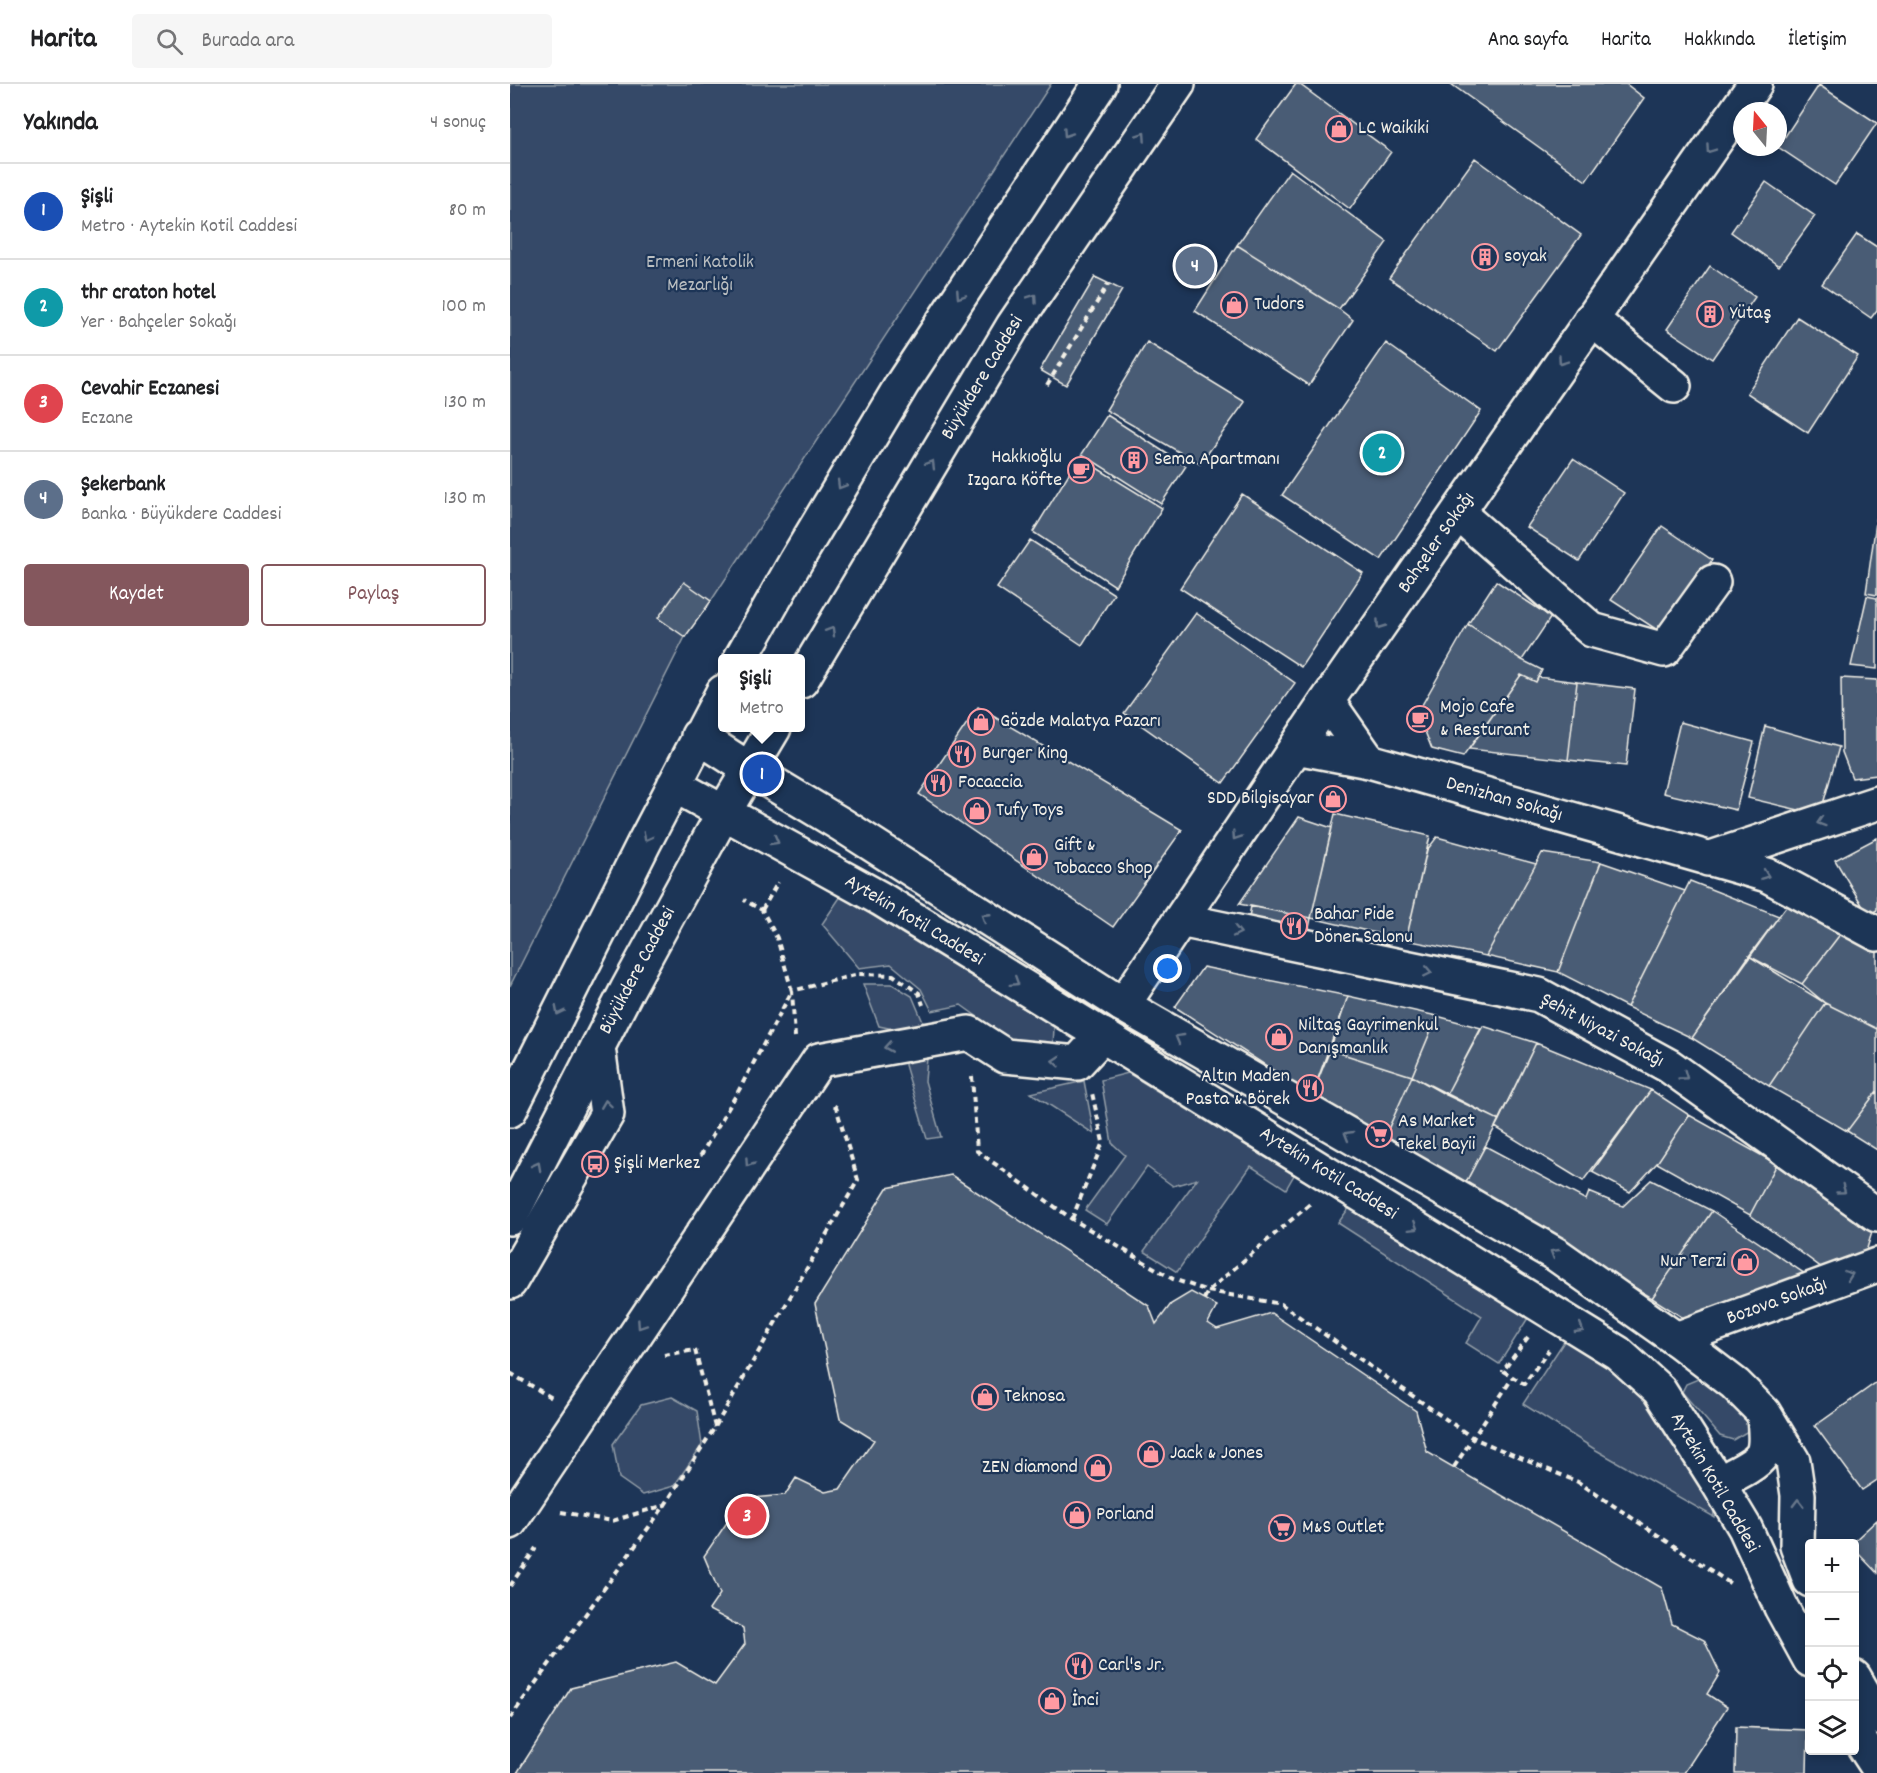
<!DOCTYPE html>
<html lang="tr">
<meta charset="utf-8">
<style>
body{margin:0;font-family:Dekko,sans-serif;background:#f6f6f6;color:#202124}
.controls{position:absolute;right:18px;bottom:18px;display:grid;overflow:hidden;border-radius:6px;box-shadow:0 3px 9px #0003}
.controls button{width:54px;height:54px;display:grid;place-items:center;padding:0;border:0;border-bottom:2px solid #e0e0e0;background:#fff;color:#202124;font:30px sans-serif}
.compass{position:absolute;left:1223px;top:18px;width:54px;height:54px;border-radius:50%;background:#fff;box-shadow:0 3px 9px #0003;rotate:342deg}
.you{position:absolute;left:658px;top:885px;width:21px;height:21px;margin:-15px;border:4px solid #fff;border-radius:50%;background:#1a73e8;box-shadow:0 0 0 9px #1a73e833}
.badge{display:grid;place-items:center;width:39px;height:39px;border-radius:50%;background:#84575d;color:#fff;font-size:20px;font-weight:700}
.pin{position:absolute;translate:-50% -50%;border:3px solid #fff;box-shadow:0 2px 6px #0006}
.popup{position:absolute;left:208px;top:570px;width:87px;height:78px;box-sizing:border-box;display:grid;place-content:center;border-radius:6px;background:#fff;filter:drop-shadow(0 2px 4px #0005);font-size:20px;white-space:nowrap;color:#757577}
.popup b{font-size:22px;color:#202124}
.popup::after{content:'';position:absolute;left:50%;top:100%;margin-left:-12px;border:12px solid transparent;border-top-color:#fff}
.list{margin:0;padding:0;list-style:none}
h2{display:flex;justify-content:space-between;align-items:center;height:78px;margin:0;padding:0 24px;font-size:26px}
h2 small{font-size:20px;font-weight:400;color:#757577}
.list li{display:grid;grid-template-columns:39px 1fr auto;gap:18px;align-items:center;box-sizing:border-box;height:96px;padding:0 24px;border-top:2px solid #e0e0e0}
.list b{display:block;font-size:22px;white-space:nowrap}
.list p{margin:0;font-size:20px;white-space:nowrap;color:#757577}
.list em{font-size:20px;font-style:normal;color:#757577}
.actions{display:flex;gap:12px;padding:18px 24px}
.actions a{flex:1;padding:14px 0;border:2px solid #84575d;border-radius:6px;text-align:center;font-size:21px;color:#84575d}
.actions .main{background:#84575d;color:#fff}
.icon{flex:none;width:33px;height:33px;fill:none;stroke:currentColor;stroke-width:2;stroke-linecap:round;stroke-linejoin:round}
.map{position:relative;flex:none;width:1367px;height:1689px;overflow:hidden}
header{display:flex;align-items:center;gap:36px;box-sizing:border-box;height:84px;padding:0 30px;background:#fff;border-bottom:2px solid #e0e0e0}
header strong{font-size:28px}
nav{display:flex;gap:33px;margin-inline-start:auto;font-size:21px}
.search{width:420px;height:54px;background:#f6f6f6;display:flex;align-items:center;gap:15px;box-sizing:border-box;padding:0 21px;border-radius:6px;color:#757577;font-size:22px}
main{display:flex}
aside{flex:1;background:#fff}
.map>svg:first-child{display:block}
.green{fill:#354a67;stroke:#949ea8;stroke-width:1.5}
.building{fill:#485b74;stroke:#f4f1e8;stroke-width:1.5}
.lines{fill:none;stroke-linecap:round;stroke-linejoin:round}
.minor-casing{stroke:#f4f1e8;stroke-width:38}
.major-casing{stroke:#f4f1e8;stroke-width:38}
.path{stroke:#f4f1e8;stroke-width:4;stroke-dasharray:6 4.5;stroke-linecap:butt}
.minor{stroke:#1d3557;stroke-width:33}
.major{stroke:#1d3557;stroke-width:33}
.oneway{stroke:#68778a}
.labels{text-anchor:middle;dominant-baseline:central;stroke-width:4.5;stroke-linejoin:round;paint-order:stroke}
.poi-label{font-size:20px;fill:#f4f1e8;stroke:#1d3557;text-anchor:start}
.park-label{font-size:20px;fill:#bbbfc1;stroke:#1d3557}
.street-label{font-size:20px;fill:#f4f1e8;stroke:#1d3557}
</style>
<header>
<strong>Harita</strong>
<div class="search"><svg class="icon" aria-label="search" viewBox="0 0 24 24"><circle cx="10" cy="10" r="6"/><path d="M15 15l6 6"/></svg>Burada ara</div>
<nav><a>Ana sayfa</a><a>Harita</a><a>Hakkında</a><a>İletişim</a></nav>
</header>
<main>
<aside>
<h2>Yakında<small>4 sonuç</small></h2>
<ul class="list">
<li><span class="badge" style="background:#1a4fb4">1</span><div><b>Şişli</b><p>Metro · Aytekin Kotil Caddesi</p></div><em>80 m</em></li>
<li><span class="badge" style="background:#0f9aa8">2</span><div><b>thr craton hotel</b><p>Yer · Bahçeler Sokağı</p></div><em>100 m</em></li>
<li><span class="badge" style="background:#e0444e">3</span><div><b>Cevahir Eczanesi</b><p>Eczane</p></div><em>130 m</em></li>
<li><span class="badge" style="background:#5c6f8a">4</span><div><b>Şekerbank</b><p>Banka · Büyükdere Caddesi</p></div><em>130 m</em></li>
</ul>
<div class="actions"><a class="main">Kaydet</a><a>Paylaş</a></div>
</aside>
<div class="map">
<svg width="1367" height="1689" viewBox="0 0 1367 1689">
<rect width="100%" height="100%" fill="#1d3557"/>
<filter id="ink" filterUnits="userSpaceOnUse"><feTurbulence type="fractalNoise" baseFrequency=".0167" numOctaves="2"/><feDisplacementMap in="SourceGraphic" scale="12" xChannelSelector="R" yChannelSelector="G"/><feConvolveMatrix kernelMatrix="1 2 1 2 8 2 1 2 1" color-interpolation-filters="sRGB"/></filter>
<g filter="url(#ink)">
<path class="green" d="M0,0H541L201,517L175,553L0,902Z
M331,812L544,943L543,963L511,964L451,921L422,927L411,905L381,880L349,884L312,840Z
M353,900H382L402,912L419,952L415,997L431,1053L417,1055L395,981L398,963L392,947L369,942Z
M618,989L784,1091L776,1105L741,1082L667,1188L634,1167L687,1095L663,1102L637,1083L597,1140L575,1126L615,1071L602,1059L591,996Z
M574,997L584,1050L521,1009Z
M839,1124L1018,1234L989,1280L956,1259L972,1232L828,1139Z
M1055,1256L1114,1293L1174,1364L1202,1405L1204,1433L1086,1366L1013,1320Z
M1188,1295L1227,1318L1236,1327L1238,1347L1223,1356L1210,1352L1172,1308L1176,1300Z
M162,1313L187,1327L192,1361L164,1402L133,1411L109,1394L103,1360L131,1321Z"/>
<path class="building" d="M786,0H789L881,68L840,125L746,55Z
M941,0H1116L1134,14L1076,97Z
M1309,1L1367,39L1325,101L1268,63Z
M965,74L1071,151L987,267L879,194Z
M780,86L877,158L829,225L727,161Z
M1256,98L1305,132L1269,182L1221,148Z
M1347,150L1367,163V226L1361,234L1312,200Z
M727,161L829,225L843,236L799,301L685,227Z
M1200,182L1245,213L1202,275L1157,245Z
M585,193L612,206L556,301L530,286Z
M1287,233L1348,272L1298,349L1237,309Z
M637,258L735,318L690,380L596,326Z
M876,259L971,327L871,476L772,411Z
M597,331L676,382L651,420L572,370Z
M569,373L652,424L605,502L523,448Z
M1063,375L1114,409L1069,477L1017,443Z
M732,410L853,489L791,583L670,504Z
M1367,431V511L1356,509Z
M1152,442L1202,476L1152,549L1101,516Z
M520,456L604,510L572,561L487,504Z
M986,497L1041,533L1012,576L958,540Z
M174,498L201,517L175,553L148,534Z
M1357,512L1367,514V585L1341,582Z
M686,529L785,599L713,699L614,629Z
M958,540L1012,576L1032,586L1026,598L1011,591L953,673L922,665L910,635L912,621Z
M1011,591L1026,598L1028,593L1067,598L1058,676L959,665Z
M1331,594L1367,596V691L1342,694L1332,668Z
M1067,598L1125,605L1116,682L1058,676Z
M468,623L672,746L603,843L409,710Z
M1170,638L1244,658L1226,726L1153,709Z
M1255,642L1329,663L1310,731L1238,714Z
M825,730L920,752L896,856L801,834Z
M789,733L822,744L801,834L729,820Z
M927,753L1026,780L976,872L896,856L917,766Z
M1367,754V826L1358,831L1325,776Z
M1032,769L1091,778L1048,888L976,872Z
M1091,778L1175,807L1117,923L1048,888Z
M1180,797L1269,832L1182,954L1117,923Z
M1284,812L1335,844L1292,900L1239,872Z
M741,822L801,834L799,844L739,833Z
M1335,844L1367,858V945L1315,919L1292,900Z
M1239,872L1315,919L1259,1002L1182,954Z
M693,883L838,912L802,1011L665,923Z
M838,912L927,932L902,992L820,966Z
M1315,919L1367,945V1007L1337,1047L1259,1002Z
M927,932L971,944L936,1011L902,992Z
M973,942L1026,959L989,1036L936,1011Z
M1026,959L1141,1006L1073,1097L985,1043Z
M820,966L902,992L871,1061L802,1011Z
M902,992L989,1036L955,1100L871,1061Z
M1141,1006L1179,1031L1147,1079L1120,1108L1082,1088Z
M1367,1007V1066L1337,1047Z
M1179,1031L1267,1080L1240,1131L1147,1079Z
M975,1062L1076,1116L1079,1108L1113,1122L1141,1096L1202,1127L1142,1214L955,1100Z
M1267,1080L1365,1138L1355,1171L1319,1189L1240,1131Z
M441,1091L639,1222L646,1240L661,1220L681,1208L707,1222L698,1239L707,1245L761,1229L906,1327L917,1368L1152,1504L1162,1540L1194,1556L1210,1589L1197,1610L1217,1623L1174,1689H7L61,1604L166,1578L205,1601L235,1560L233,1544L199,1526L210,1510L194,1472L233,1415L275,1411L286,1394L315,1408L330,1405L364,1356L330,1335L305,1220L377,1104Z
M1202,1127L1307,1198L1189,1244L1142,1214Z
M1367,1298V1396L1352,1406L1305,1342Z
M1367,1436V1489L1344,1465V1460H1341Z
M1226,1643L1298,1646L1297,1689H1225Z"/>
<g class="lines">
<defs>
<path id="minor" d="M1081,235L1164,302
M948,429L1082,546L1154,566L1203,498
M817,617L859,677
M786,663L859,677L1257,791L1367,850
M1198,775L1367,719
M670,836L1029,911L1159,982L1367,1131
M613,921L817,617L1245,0
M0,1198L97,1030L88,963
M1166,1255L1367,1181
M0,1438L309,976L459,949L495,972L567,979L593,951"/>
<path id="major" d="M231,574L286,477L392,300L590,0
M291,597L503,242L668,0
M188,652L239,685L332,741L613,921L1047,1171L1166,1255L1225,1300L1254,1329L1283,1377L1288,1411L1287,1462L1300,1496
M164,701L371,815L1108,1269L1149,1306L1208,1399L1235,1444L1271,1523L1300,1576
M0,1026L134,759L213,608
M0,1134L117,906L214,728L264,644
M1208,1399C1219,1393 1245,1382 1252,1371C1258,1360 1254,1342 1254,1329
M1344,1593L1367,1633
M1344,1647L1367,1682"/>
</defs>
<use href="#minor" class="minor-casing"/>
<use href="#major" class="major-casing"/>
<path class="path" d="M537,301L598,200
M252,826L268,798
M285,953L282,907L349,890L383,891L409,909L413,921
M462,992L467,1067L562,1135L663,1195L698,1207L771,1220L963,1354L1068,1398L1221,1500
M185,1081L229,1006L282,907L267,854L252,826L234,816
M562,1135L593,1058L582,1009
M694,1215L698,1207L800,1120
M1018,1253L993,1287L1014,1300L1039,1266
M154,1271L185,1266L205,1343
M0,1289L42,1314
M944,1383L1003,1293
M51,1428L102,1437L155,1421
M0,1502L26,1464
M0,1634L155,1421L205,1343L348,1096L326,1023L322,1020"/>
<use href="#minor" class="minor"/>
<use href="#major" class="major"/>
</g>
<defs><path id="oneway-chevron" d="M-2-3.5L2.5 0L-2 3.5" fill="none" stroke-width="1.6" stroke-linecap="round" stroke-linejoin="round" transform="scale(1.5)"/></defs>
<g class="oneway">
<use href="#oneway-chevron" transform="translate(557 49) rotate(124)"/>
<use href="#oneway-chevron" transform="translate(632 52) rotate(-56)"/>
<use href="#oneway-chevron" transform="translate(1200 65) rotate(125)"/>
<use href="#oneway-chevron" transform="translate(450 211) rotate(123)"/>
<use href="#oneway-chevron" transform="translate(523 214) rotate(-55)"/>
<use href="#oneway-chevron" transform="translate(1052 277) rotate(125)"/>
<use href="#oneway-chevron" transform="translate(421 380) rotate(-59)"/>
<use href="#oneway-chevron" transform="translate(331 401) rotate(121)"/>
<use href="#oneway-chevron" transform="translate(870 541) rotate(125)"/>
<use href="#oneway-chevron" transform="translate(321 547) rotate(-59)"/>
<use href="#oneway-chevron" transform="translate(1311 738) rotate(162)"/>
<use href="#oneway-chevron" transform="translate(726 752) rotate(124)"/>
<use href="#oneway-chevron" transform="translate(137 753) rotate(118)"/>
<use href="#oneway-chevron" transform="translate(265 757) rotate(29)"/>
<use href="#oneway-chevron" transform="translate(1255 791) rotate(20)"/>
<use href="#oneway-chevron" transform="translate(475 833) rotate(-147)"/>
<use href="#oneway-chevron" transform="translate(727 848) rotate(12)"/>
<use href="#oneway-chevron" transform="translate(918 888) rotate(12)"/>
<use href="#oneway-chevron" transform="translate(505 898) rotate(32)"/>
<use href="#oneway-chevron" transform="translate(49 927) rotate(117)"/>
<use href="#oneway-chevron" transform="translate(669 954) rotate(-150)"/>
<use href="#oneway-chevron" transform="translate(378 963) rotate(170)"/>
<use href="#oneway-chevron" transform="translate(546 977) rotate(-175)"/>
<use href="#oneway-chevron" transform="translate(1174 992) rotate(36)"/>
<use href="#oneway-chevron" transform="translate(96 1020) rotate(-98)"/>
<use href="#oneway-chevron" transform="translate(838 1051) rotate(-150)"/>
<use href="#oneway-chevron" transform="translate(239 1079) rotate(124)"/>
<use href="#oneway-chevron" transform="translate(27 1082) rotate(-62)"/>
<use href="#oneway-chevron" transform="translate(1332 1106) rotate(36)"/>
<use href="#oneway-chevron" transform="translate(904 1143) rotate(32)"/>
<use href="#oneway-chevron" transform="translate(1044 1169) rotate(-149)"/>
<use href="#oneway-chevron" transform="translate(1339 1191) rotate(-20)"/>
<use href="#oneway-chevron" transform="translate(131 1241) rotate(124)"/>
<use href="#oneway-chevron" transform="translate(1070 1245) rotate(31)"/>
<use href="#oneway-chevron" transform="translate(1288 1419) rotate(-91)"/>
</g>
</g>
<defs>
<symbol id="shop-ring" viewBox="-11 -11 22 22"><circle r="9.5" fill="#1d3557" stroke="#ff9aa2" stroke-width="1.5"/><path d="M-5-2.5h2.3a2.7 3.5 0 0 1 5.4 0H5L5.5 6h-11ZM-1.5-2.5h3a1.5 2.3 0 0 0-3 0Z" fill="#ff9aa2"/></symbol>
<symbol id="building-ring" viewBox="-11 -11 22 22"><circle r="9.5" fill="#1d3557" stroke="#ff9aa2" stroke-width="1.5"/><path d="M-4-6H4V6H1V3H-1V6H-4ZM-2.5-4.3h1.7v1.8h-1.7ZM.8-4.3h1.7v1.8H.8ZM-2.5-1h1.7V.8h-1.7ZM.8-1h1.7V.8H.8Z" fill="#ff9aa2"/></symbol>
<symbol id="cafe-ring" viewBox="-11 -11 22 22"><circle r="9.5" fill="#1d3557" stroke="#ff9aa2" stroke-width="1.5"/><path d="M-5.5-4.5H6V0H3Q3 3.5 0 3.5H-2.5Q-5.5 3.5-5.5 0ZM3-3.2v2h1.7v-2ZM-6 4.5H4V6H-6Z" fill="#ff9aa2"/></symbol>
<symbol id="restaurant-ring" viewBox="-11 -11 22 22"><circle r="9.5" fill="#1d3557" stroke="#ff9aa2" stroke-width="1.5"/><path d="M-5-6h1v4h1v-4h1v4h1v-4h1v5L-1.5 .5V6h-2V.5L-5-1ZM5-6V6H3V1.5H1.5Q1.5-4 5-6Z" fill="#ff9aa2"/></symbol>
<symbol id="supermarket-ring" viewBox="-11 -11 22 22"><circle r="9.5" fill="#1d3557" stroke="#ff9aa2" stroke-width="1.5"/><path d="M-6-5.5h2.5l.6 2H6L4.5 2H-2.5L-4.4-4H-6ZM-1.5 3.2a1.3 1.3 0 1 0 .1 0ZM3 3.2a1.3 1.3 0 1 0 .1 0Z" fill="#ff9aa2"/></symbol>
<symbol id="bus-ring" viewBox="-11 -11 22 22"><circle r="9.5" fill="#1d3557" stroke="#ff9aa2" stroke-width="1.5"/><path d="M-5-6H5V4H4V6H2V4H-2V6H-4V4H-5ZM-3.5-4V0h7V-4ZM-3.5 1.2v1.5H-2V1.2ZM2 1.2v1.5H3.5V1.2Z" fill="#ff9aa2"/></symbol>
</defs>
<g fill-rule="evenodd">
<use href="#shop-ring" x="814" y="30" width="30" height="30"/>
<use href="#building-ring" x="960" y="158" width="30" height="30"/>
<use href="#shop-ring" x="709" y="206" width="30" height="30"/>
<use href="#building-ring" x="1185" y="215" width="30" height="30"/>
<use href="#building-ring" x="609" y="361" width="30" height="30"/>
<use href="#cafe-ring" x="556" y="371" width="30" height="30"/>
<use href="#cafe-ring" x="895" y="620" width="30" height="30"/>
<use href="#shop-ring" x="456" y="623" width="30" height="30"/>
<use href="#restaurant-ring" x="437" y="655" width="30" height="30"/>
<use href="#restaurant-ring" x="413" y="684" width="30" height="30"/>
<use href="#shop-ring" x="808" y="700" width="30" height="30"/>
<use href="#shop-ring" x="452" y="712" width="30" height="30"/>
<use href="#shop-ring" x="509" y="758" width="30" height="30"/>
<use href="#restaurant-ring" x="769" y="827" width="30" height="30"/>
<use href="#shop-ring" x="754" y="938" width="30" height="30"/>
<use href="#restaurant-ring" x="785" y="989" width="30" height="30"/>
<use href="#supermarket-ring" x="854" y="1035" width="30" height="30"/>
<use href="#bus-ring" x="70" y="1065" width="30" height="30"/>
<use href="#shop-ring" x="1220" y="1163" width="30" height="30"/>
<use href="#shop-ring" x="460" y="1298" width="30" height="30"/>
<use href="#shop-ring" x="626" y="1355" width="30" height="30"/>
<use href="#shop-ring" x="573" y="1369" width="30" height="30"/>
<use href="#shop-ring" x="552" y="1416" width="30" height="30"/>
<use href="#supermarket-ring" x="757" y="1429" width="30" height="30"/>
<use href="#restaurant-ring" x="554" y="1567" width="30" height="30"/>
<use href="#shop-ring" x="527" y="1602" width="30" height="30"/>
</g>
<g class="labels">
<g class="poi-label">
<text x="848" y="45">LC Waikiki</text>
<text x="994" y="173">soyak</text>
<text x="744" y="221">Tudors</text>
<text x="1220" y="230">Yütaş</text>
<text x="552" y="374" text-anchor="end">Hakkıoğlu<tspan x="552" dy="23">Izgara Köfte</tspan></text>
<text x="644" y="376">Sema Apartmanı</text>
<text x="930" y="624">Mojo Cafe<tspan x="930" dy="23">&amp; Resturant</tspan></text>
<text x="490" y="638">Gözde Malatya Pazarı</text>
<text x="472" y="670">Burger King</text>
<text x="448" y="699">Focaccia</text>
<text x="804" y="715" text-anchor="end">SDD Bilgisayar</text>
<text x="486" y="727">Tufy Toys</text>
<text x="544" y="762">Gift &amp;<tspan x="544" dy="23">Tobacco Shop</tspan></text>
<text x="804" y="831">Bahar Pide<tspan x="804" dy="23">Döner Salonu</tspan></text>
<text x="788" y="942">Niltaş Gayrimenkul<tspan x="788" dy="23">Danışmanlık</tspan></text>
<text x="780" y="993" text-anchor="end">Altın Maden<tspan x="780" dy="23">Pasta &amp; Börek</tspan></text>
<text x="888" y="1038">As Market<tspan x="888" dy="23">Tekel Bayii</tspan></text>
<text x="104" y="1080">Şişli Merkez</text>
<text x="1216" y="1178" text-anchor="end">Nur Terzi</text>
<text x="494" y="1313">Teknosa</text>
<text x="660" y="1370">Jack &amp; Jones</text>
<text x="568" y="1384" text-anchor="end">ZEN diamond</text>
<text x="586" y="1431">Porland</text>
<text x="792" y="1444">M&amp;S Outlet</text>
<text x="588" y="1582">Carl's Jr.</text>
<text x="562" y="1617">İnci</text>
</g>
<g class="park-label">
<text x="190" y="179">Ermeni Katolik<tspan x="190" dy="23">Mezarlığı</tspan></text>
</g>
<g class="street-label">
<text transform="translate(473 294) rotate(-59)">Büyükdere Caddesi</text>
<text transform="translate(927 459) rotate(-55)">Bahçeler Sokağı</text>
<text transform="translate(994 716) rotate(16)">Denizhan Sokağı</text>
<text transform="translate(404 837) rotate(31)">Aytekin Kotil Caddesi</text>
<text transform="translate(128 887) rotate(-62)">Büyükdere Caddesi</text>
<text transform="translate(1092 947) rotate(28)">Şehit Niyazi Sokağı</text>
<text transform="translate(818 1090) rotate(32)">Aytekin Kotil Caddesi</text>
<text transform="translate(1267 1218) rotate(-20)">Bozova Sokağı</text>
<text transform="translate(1204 1399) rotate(60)">Aytekin Kotil Caddesi</text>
</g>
</g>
</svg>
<div class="controls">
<button>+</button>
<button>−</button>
<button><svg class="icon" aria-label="locate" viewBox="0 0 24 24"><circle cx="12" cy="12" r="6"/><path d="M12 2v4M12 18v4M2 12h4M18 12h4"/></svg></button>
<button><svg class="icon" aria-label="layers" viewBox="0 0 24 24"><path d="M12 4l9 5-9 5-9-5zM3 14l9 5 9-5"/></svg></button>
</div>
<svg class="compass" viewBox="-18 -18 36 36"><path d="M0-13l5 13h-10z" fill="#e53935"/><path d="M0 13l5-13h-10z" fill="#757577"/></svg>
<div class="you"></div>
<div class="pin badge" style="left:252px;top:690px;background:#1a4fb4">1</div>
<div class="popup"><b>Şişli</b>Metro</div>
<div class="pin badge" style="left:872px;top:369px;background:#0f9aa8">2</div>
<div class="pin badge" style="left:237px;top:1432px;background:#e0444e">3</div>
<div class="pin badge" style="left:685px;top:182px;background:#5c6f8a">4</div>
</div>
</main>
